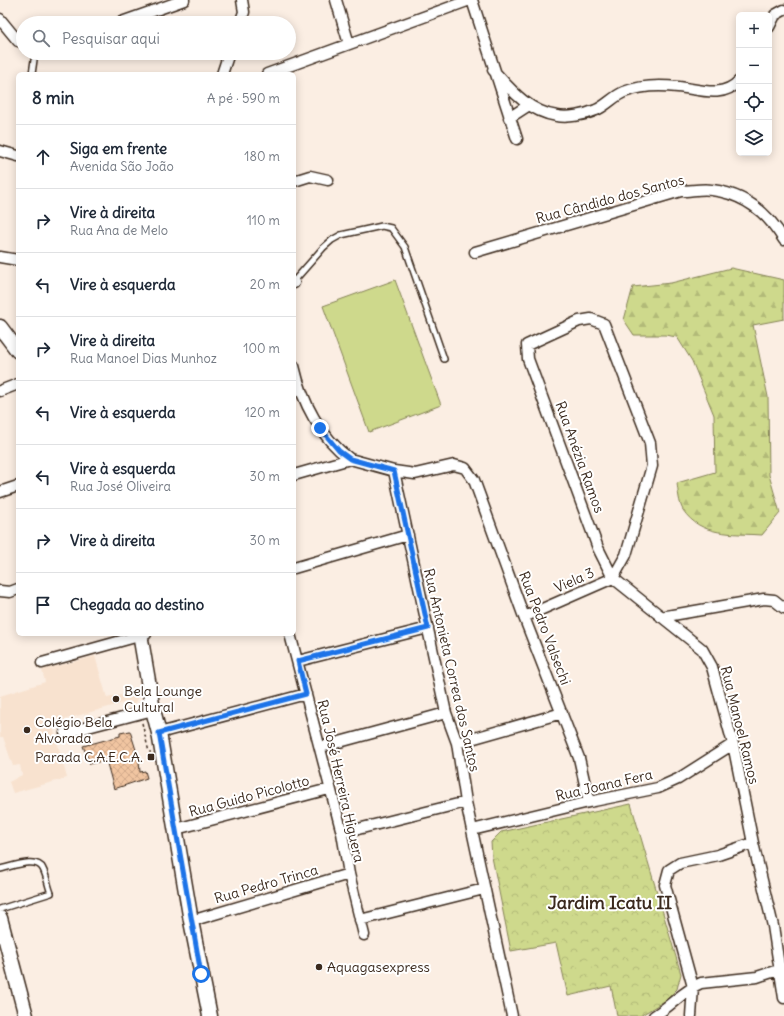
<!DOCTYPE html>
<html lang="pt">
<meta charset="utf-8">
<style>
body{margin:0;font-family:Delius,sans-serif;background:#f6f6f7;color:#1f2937}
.controls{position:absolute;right:12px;top:12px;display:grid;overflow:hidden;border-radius:6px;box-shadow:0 2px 10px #0003}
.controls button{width:36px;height:36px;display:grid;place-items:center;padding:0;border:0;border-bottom:1px solid #e0e1e3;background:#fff;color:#1f2937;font:20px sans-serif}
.stop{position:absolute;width:12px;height:12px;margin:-9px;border:3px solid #1a73e8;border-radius:50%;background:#fff}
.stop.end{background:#1a73e8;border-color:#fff;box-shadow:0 1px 4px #0008}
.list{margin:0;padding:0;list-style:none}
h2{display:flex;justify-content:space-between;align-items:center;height:52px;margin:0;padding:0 16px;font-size:17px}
h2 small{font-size:13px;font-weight:400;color:#747a83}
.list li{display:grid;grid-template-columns:26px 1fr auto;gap:12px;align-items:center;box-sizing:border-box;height:64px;padding:0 16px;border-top:1px solid #e0e1e3}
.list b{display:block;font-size:15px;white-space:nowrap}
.list p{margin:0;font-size:13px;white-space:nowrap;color:#747a83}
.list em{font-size:13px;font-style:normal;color:#747a83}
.icon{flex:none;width:22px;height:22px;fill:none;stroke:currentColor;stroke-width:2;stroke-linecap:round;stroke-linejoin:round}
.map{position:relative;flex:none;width:784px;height:1016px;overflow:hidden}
.search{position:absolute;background:#fff;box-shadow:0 2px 10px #0003;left:16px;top:16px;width:280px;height:44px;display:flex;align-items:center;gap:10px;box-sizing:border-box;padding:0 14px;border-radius:22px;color:#747a83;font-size:15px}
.panel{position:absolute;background:#fff;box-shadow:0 2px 10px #0003;left:16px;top:72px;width:280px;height:564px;border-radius:6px}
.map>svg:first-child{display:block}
.built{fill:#f8e2cf}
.forest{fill:url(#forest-firs);stroke:#848255}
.park{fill:url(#park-crowns);stroke:#848255}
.garden{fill:#ced98c;stroke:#848255}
.building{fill:url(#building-cross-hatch);stroke:#3b2a1e}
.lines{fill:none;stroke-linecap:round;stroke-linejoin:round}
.lane-casing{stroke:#3b2a1e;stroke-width:8}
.street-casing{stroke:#3b2a1e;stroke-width:13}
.secondary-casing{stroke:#3b2a1e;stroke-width:17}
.path{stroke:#3b2a1e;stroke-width:1.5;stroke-dasharray:3 3;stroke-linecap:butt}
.lane{stroke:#fff;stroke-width:5}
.street{stroke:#fff;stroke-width:10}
.secondary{stroke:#fff;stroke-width:14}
.route{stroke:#1a73e8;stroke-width:5}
.poi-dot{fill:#3b2a1e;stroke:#fff;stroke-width:1.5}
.labels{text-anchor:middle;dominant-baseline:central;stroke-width:4;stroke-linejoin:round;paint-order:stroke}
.street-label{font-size:14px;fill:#3b2a1e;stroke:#fff}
.poi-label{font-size:14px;fill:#3b2a1e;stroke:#fff;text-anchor:start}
.district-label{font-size:18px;font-weight:bold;fill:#3b2a1e;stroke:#fff}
</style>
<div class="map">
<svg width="784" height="1016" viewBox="0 0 784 1016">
<defs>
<pattern id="forest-firs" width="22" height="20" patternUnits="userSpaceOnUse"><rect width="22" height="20" fill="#ced98c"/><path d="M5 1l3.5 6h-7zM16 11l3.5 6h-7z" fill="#b2ba78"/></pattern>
<pattern id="park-crowns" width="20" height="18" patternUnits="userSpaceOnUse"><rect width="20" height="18" fill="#ced98c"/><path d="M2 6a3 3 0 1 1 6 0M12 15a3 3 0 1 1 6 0" fill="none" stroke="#b2ba78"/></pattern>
<pattern id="building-cross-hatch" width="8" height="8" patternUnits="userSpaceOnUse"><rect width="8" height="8" fill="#f1c5a1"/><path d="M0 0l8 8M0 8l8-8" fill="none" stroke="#d0a98a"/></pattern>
</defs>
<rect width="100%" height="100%" fill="#fbeee3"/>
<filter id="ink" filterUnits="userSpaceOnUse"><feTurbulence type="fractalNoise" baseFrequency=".025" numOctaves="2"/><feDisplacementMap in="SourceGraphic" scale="8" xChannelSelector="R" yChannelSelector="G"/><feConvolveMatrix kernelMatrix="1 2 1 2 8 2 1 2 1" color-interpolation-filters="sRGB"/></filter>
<g filter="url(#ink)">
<path class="built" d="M95,656L107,698L140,691L138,699L131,707L130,701L52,723L67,778L13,793L9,782L22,775L20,765L13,766L3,737H0V696L45,682L42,670Z"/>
<path class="forest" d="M731,268L784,280V319L753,325L768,397L769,475L780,513L762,535C733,533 701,537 683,510C679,503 678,491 677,483L715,472L714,415L692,361L677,337L665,335H634L624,320L633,287L671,283Z"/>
<path class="park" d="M631,804L681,974L677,989L666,1000L640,1016H617L611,986L568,996L556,943L511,951L492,857L491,842L501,832Z"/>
<path class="garden" d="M395,280L441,405L369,432L323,306Z"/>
<path class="building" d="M130,731L136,750L134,751L139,761L140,772L145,771L147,778L114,789L106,760L90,764L83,746L120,736V733Z"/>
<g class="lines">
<defs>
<path id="lane" d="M32,74L35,53
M294,281L323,248L332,240L341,235L382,226L391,228L405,247L444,359
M0,869C11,867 37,856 43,869C47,877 48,886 51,893L0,909"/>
<path id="street" d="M336,0L349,44
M472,0L517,139
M0,19L18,41L23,42
M119,23L184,0
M240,23L244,12L242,0
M769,27L775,15L784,10
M493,70C511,90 529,112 557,116C568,118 585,115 596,110C606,106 614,96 624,92C641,85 660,85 678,87C699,89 722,99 739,81
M222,74L229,53
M267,74L470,0
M509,118L529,105
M0,151L18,156
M294,181L310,176L328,180
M475,252L681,191C691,191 703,188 712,190C744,194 768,213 784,240
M0,257L18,260
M294,282V283
M294,366C302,402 320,437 350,459
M0,391L18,384
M394,471L446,713L457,743L466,802L512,1016
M294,475L350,459L394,471L415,474L454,465L465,468L474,480L524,617L579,758L589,802
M0,492L18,486
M294,568L408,535
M0,591L10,592L18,589
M524,617L613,578L598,548L528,359L527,345L579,321L591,319L604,324L650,443L652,466L626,555L613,578L702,649L712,667L733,744L753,843L773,926L784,998
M661,617L764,599L774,600L784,608
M290,634L342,833L349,874L364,935
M298,661L428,628
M42,663L146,634
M65,733L153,710
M159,733L306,694
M457,743L562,713
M321,747L446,713
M176,829L329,789
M472,830L589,802L658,788L678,779L733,744
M342,833L466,802
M360,920L484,889
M191,921L349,874
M654,1016C671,1006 684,990 701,983L757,977L784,968
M691,1016L693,987L665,885L669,870L680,863L718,855L753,843"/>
<path id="secondary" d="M0,327L18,351
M140,634L153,710L159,733L191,921L210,1016
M0,918L26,1016"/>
</defs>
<use href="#lane" class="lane-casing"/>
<use href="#street" class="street-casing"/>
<use href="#secondary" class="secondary-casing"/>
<path class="path" d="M142,723L149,752H151"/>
<use href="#lane" class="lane"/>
<use href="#street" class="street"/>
<use href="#secondary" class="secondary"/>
</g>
</g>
<g class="lines" filter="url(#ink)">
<path class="route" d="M201,974L159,733L306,694L298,661L428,628L394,471L350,459L339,451L320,428"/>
</g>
<g class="poi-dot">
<circle cx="116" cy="699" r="4"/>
<circle cx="27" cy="730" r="4"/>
<rect x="147" y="753" width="8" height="8" rx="2"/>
<circle cx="319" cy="967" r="4"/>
</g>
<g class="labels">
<g class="street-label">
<text transform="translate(610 199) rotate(-15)">Rua Cândido dos Santos</text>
<text transform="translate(580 457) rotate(70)">Rua Anézia Ramos</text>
<text transform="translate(574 580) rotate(-24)">Viela 3</text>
<text transform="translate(545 628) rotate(69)">Rua Pedro Valsechi</text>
<text transform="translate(452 670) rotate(77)">Rua Antonieta Correa dos Santos</text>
<text transform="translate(740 725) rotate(76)">Rua Manoel Ramos</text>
<text transform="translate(341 781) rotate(77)">Rua José Herreira Higuera</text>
<text transform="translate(604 785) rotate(-13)">Rua Joana Fera</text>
<text transform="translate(249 796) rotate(-15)">Rua Guido Picolotto</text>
<text transform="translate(266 884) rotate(-16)">Rua Pedro Trinca</text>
</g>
<g class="poi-label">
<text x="124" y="691">Bela Lounge<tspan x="124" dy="16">Cultural</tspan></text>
<text x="35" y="722">Colégio Bela<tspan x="35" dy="16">Alvorada</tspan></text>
<text x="143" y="757" text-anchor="end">Parada C.A.E.C.A.</text>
<text x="327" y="967">Aquagasexpress</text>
</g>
<g class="district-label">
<text x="610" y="902">Jardim Icatu II</text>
</g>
</g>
</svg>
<div class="controls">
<button>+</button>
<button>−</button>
<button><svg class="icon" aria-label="locate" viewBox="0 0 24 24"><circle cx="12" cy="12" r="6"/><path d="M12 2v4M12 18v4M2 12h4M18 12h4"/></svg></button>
<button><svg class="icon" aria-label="layers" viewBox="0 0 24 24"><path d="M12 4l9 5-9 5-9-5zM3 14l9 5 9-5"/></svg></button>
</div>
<div class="stop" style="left:201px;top:974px"></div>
<div class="stop end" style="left:320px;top:428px"></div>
<div class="search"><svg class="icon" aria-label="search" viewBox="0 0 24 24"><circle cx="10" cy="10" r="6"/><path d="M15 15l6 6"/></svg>Pesquisar aqui</div>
<section class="panel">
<h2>8 min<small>A pé · 590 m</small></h2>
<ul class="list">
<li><svg class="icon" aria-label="ahead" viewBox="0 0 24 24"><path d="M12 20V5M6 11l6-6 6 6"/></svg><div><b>Siga em frente</b><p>Avenida São João</p></div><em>180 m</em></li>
<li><svg class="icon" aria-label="right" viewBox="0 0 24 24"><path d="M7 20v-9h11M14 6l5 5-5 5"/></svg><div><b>Vire à direita</b><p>Rua Ana de Melo</p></div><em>110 m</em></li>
<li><svg class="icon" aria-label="left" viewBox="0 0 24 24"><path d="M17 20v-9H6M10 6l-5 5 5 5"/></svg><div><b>Vire à esquerda</b></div><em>20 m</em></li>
<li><svg class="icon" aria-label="right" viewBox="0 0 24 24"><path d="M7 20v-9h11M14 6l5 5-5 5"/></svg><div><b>Vire à direita</b><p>Rua Manoel Dias Munhoz</p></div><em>100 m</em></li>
<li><svg class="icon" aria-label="left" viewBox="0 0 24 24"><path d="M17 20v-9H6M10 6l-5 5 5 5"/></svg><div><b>Vire à esquerda</b></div><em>120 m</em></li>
<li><svg class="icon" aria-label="left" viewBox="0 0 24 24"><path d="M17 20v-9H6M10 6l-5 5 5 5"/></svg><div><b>Vire à esquerda</b><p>Rua José Oliveira</p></div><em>30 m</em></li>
<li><svg class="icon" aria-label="right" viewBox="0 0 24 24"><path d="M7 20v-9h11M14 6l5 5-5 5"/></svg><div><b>Vire à direita</b></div><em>30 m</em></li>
<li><svg class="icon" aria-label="arrive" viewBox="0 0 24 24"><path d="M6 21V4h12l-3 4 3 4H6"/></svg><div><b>Chegada ao destino</b></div></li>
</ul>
</section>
</div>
